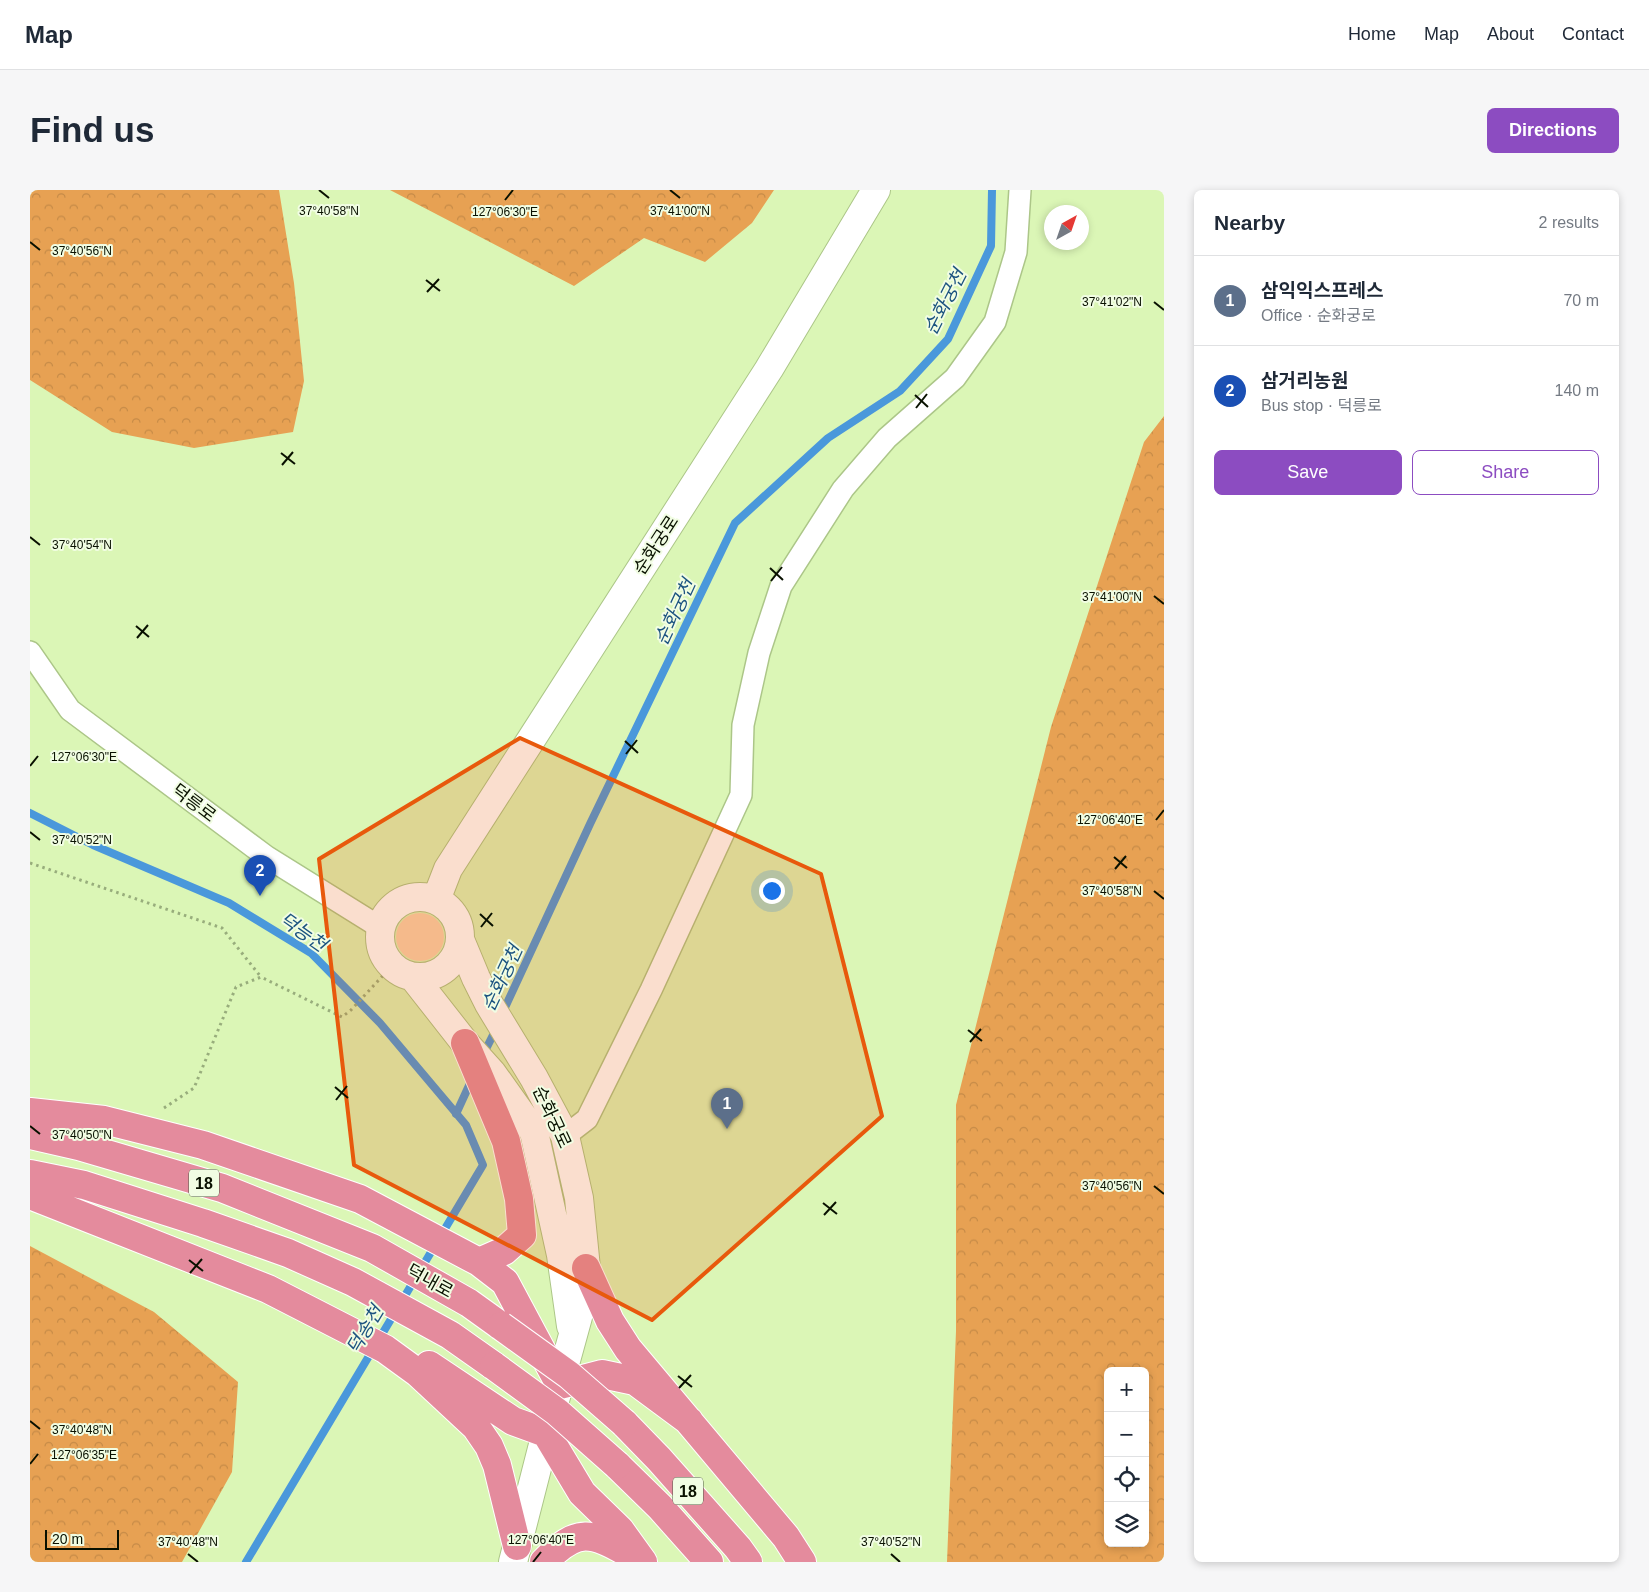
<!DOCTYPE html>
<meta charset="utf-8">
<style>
body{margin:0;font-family:Arial,"Noto Sans KR",sans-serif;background:#f6f6f7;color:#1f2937}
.controls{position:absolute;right:15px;bottom:15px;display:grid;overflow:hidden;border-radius:8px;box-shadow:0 2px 8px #0003}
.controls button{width:45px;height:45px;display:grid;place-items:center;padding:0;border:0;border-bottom:1px solid #e0e1e3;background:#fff;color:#1f2937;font:25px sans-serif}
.compass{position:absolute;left:1014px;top:15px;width:45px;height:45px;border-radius:50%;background:#fff;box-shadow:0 2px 8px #0003;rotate:40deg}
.scale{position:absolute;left:15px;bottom:12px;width:74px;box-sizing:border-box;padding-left:5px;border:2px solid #091100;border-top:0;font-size:14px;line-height:18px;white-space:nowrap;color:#091100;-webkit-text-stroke:4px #f1fde3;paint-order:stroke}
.you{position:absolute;left:741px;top:700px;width:18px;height:18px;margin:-12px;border:4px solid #fff;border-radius:50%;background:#1a73e8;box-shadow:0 0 0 8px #1a73e833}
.badge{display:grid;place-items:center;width:32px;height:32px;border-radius:50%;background:#8c4cc1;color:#fff;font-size:16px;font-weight:700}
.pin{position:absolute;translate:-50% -41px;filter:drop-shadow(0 1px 2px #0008)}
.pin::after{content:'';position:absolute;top:26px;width:18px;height:15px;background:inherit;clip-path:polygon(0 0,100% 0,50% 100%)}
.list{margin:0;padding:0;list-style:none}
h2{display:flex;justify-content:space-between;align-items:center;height:65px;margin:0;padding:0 20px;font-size:21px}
h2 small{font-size:16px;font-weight:400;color:#747a83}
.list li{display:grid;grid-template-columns:32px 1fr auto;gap:15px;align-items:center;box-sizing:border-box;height:90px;padding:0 20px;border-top:1px solid #e0e1e3}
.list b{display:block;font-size:19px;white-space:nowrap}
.list p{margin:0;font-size:16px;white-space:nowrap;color:#747a83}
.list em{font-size:16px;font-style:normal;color:#747a83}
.actions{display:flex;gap:10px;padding:15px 20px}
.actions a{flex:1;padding:11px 0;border:1px solid #8c4cc1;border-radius:8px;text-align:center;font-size:18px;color:#8c4cc1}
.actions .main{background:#8c4cc1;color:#fff}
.icon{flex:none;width:28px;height:28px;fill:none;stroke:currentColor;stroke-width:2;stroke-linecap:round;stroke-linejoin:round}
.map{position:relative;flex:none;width:1134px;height:1372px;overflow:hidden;border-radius:8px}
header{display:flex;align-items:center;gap:30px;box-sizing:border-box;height:70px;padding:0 25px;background:#fff;border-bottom:1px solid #e0e1e3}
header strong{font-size:24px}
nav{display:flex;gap:28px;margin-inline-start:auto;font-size:18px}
.intro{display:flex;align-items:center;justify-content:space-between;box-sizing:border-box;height:120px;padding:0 30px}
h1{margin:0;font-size:35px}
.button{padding:12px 22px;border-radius:8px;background:#8c4cc1;color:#fff;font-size:18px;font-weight:700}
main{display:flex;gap:30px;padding:0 30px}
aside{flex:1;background:#fff;border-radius:8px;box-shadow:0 2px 8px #0003}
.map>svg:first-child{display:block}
.green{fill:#f9d3ac}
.forest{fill:url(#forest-crowns);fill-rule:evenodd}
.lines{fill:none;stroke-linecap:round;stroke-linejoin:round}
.stream{stroke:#4a98db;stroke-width:8}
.street-casing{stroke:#acc688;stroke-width:24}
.secondary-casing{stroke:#acc688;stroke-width:30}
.highway-casing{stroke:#fff;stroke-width:30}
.path{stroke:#98ad7c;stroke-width:3;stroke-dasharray:2.5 4;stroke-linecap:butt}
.street{stroke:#fff;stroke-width:21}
.secondary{stroke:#fff;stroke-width:28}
.highway{stroke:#e48b9d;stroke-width:28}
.highway-bridge-casing{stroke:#fff;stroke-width:30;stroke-linecap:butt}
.highway-bridge{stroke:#e48b9d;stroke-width:28}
.marked{fill:#e8590c;fill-opacity:0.2;stroke:#e8590c;stroke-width:4;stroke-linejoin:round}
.ticks{fill:none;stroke:#091100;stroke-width:2}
.labels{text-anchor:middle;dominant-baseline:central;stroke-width:4;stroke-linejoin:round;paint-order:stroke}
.shield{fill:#f1fde3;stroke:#4f5844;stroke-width:1}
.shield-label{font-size:16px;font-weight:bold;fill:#091100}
.street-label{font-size:18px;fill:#091100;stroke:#f1fde3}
.water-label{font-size:19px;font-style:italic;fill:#1c5380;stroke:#f1fde3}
.ticks-label{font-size:12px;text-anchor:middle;fill:#091100;stroke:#f1fde3;stroke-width:4;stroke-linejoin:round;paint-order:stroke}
</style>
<header>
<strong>Map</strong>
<nav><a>Home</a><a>Map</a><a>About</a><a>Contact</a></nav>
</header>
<div class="intro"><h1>Find us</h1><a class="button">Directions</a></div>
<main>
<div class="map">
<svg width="1134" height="1372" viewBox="0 0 1134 1372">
<defs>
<pattern id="forest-crowns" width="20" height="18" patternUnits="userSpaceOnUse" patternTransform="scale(1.25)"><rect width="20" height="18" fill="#e7a153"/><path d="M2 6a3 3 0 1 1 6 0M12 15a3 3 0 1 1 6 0" fill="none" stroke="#c58a47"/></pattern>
</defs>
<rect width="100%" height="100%" fill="#dbf6b6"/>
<path class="green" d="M366 747a24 24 0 1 1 48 0a24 24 0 1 1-48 0Z"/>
<path class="forest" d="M0,0H249L264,93L274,191L263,242L164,258L82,242L0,190Z
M360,0H744L722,33L675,72L614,48L544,96Z
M1134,226V1372H917L926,1141V915L1021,537L1114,252ZM1078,1181H1115V1353H1078Z
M0,1056L124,1122L208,1192L202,1282L152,1372H0Z"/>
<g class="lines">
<path class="stream" d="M0,623L63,655L199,713L281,763L350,833L436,935L453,975L216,1372
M472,824L560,634L705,333L798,248L870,201L918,149L961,56L962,0
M453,865L467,837
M426,924L442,889"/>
<defs>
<path id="street" d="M0,462L40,520L237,667L351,738
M535,946L557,929L621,800L711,605L713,535L729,463L751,396L813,299L857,248L925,188L965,132L986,62L990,0"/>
<path id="secondary" d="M350 747a40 40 0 1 1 80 0a40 40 0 1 1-80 0Z
M406,710L418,679L739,179L846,0
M431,752L446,788L459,814L504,888L535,946L549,1008L556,1078L554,1105L516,1243L483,1372
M384,788L435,853L462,883L504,942L531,1065L541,1136"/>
<path id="highway" d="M435,853L476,951L489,1009L492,1045L474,1061L449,1072
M0,922L74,930L173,955L330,1009L449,1072L475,1092L530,1195L572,1184L605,1191L659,1231
M0,945L49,956L192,998L342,1058L439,1113L471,1136
M0,984L54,995L173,1033L258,1063L323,1092L420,1145L464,1176
M0,1005L238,1099L355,1159L388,1183L446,1237L459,1256L467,1275L487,1356
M556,1078L580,1131L598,1159L756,1347L772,1372
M399,1175L483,1231L516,1243L552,1303L590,1340L613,1372
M594,1233L629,1269L708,1358L718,1372
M587,1275L630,1317L679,1372
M514,1372C550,1334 563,1344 604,1366"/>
</defs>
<use href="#street" class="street-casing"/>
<use href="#secondary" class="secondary-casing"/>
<use href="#highway" class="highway-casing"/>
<path class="path" d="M0,673L192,738L231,787
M134,918L164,898L206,797L231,787L312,827L321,820L359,779"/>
<use href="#street" class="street"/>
<use href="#secondary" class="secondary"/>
<use href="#highway" class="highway"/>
<defs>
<path id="highway-bridge" d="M471,1136L539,1185L594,1233
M464,1176L527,1222L587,1275"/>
</defs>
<use href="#highway-bridge" class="highway-bridge-casing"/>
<use href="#highway-bridge" class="highway-bridge"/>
</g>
<path class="marked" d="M490,548L791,684L852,926L622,1130L324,975L289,669Z"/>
<path class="ticks" d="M289,0L299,8M640,0L650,8M475,10L483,0M0,52L10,60M396,90L410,101M397,102L409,89M1124,112L1134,120M885,205L898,217M886,218L897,204M251,263L265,274M252,275L263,262M0,347L10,355M740,378L753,390M741,391L752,377M1124,406L1134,414M106,436L119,447M107,448L118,435M595,551L608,563M596,564L607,550M0,576L8,566M1126,630L1134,620M0,642L10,650M1084,667L1097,678M1085,679L1096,666M1124,701L1134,709M450,724L463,736M451,737L462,723M938,840L952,851M940,852L951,839M305,897L318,908M306,910L317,896M0,936L10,944M1124,996L1134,1004M793,1013L807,1024M794,1025L806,1012M159,1070L173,1081M160,1083L172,1069M648,1186L662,1197M649,1198L661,1185M0,1231L10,1239M0,1274L8,1264M158,1364L168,1372M861,1364L870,1372M503,1372L511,1362"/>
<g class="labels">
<g class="shield">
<rect x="159" y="979.5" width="30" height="27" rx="4"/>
<rect x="643" y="1287.5" width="30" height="27" rx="4"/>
</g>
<g class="shield-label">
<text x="174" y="993">18</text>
<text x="658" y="1301">18</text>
</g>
<g class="street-label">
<text transform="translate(626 355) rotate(-57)">순화궁로</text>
<text transform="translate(164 613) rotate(37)">덕릉로</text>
<text transform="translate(522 927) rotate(65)">순화궁로</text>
<text transform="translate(400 1091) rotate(29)">덕내로</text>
</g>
<g class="water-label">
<text transform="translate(915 112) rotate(-63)">순화궁천</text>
<text transform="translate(645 422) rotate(-65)">순화궁천</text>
<text transform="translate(273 742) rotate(35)">덕능천</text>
<text transform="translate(472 788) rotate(-65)">순화궁천</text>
<text transform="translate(335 1140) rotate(-59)">덕송천</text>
</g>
</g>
<g class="ticks-label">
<text x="299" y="25">37°40'58"N</text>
<text x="650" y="25">37°41'00"N</text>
<text x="475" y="26">127°06'30"E</text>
<text x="52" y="65">37°40'56"N</text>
<text x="1082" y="116">37°41'02"N</text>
<text x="52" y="359">37°40'54"N</text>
<text x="1082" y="411">37°41'00"N</text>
<text x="54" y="571">127°06'30"E</text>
<text x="1080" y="634">127°06'40"E</text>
<text x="52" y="654">37°40'52"N</text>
<text x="1082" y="705">37°40'58"N</text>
<text x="52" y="949">37°40'50"N</text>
<text x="1082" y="1000">37°40'56"N</text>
<text x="52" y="1244">37°40'48"N</text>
<text x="54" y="1269">127°06'35"E</text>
<text x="511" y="1354">127°06'40"E</text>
<text x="158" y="1356">37°40'48"N</text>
<text x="861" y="1356">37°40'52"N</text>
</g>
</svg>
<div class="controls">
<button>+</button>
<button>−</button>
<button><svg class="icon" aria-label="locate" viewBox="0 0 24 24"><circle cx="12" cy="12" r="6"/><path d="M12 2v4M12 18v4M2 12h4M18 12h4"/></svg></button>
<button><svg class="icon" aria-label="layers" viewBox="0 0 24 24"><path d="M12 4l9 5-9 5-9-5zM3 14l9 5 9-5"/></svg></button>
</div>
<svg class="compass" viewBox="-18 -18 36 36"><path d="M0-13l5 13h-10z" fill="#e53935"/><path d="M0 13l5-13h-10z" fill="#747a83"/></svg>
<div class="scale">20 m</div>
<div class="you"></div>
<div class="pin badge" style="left:697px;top:939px;background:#5c6f8a">1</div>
<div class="pin badge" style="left:230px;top:706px;background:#1a4fb4">2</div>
</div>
<aside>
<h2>Nearby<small>2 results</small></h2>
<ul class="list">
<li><span class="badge" style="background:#5c6f8a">1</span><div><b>삼익익스프레스</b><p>Office · 순화궁로</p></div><em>70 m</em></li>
<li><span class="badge" style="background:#1a4fb4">2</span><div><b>삼거리농원</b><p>Bus stop · 덕릉로</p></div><em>140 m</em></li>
</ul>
<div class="actions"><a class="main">Save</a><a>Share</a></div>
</aside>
</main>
